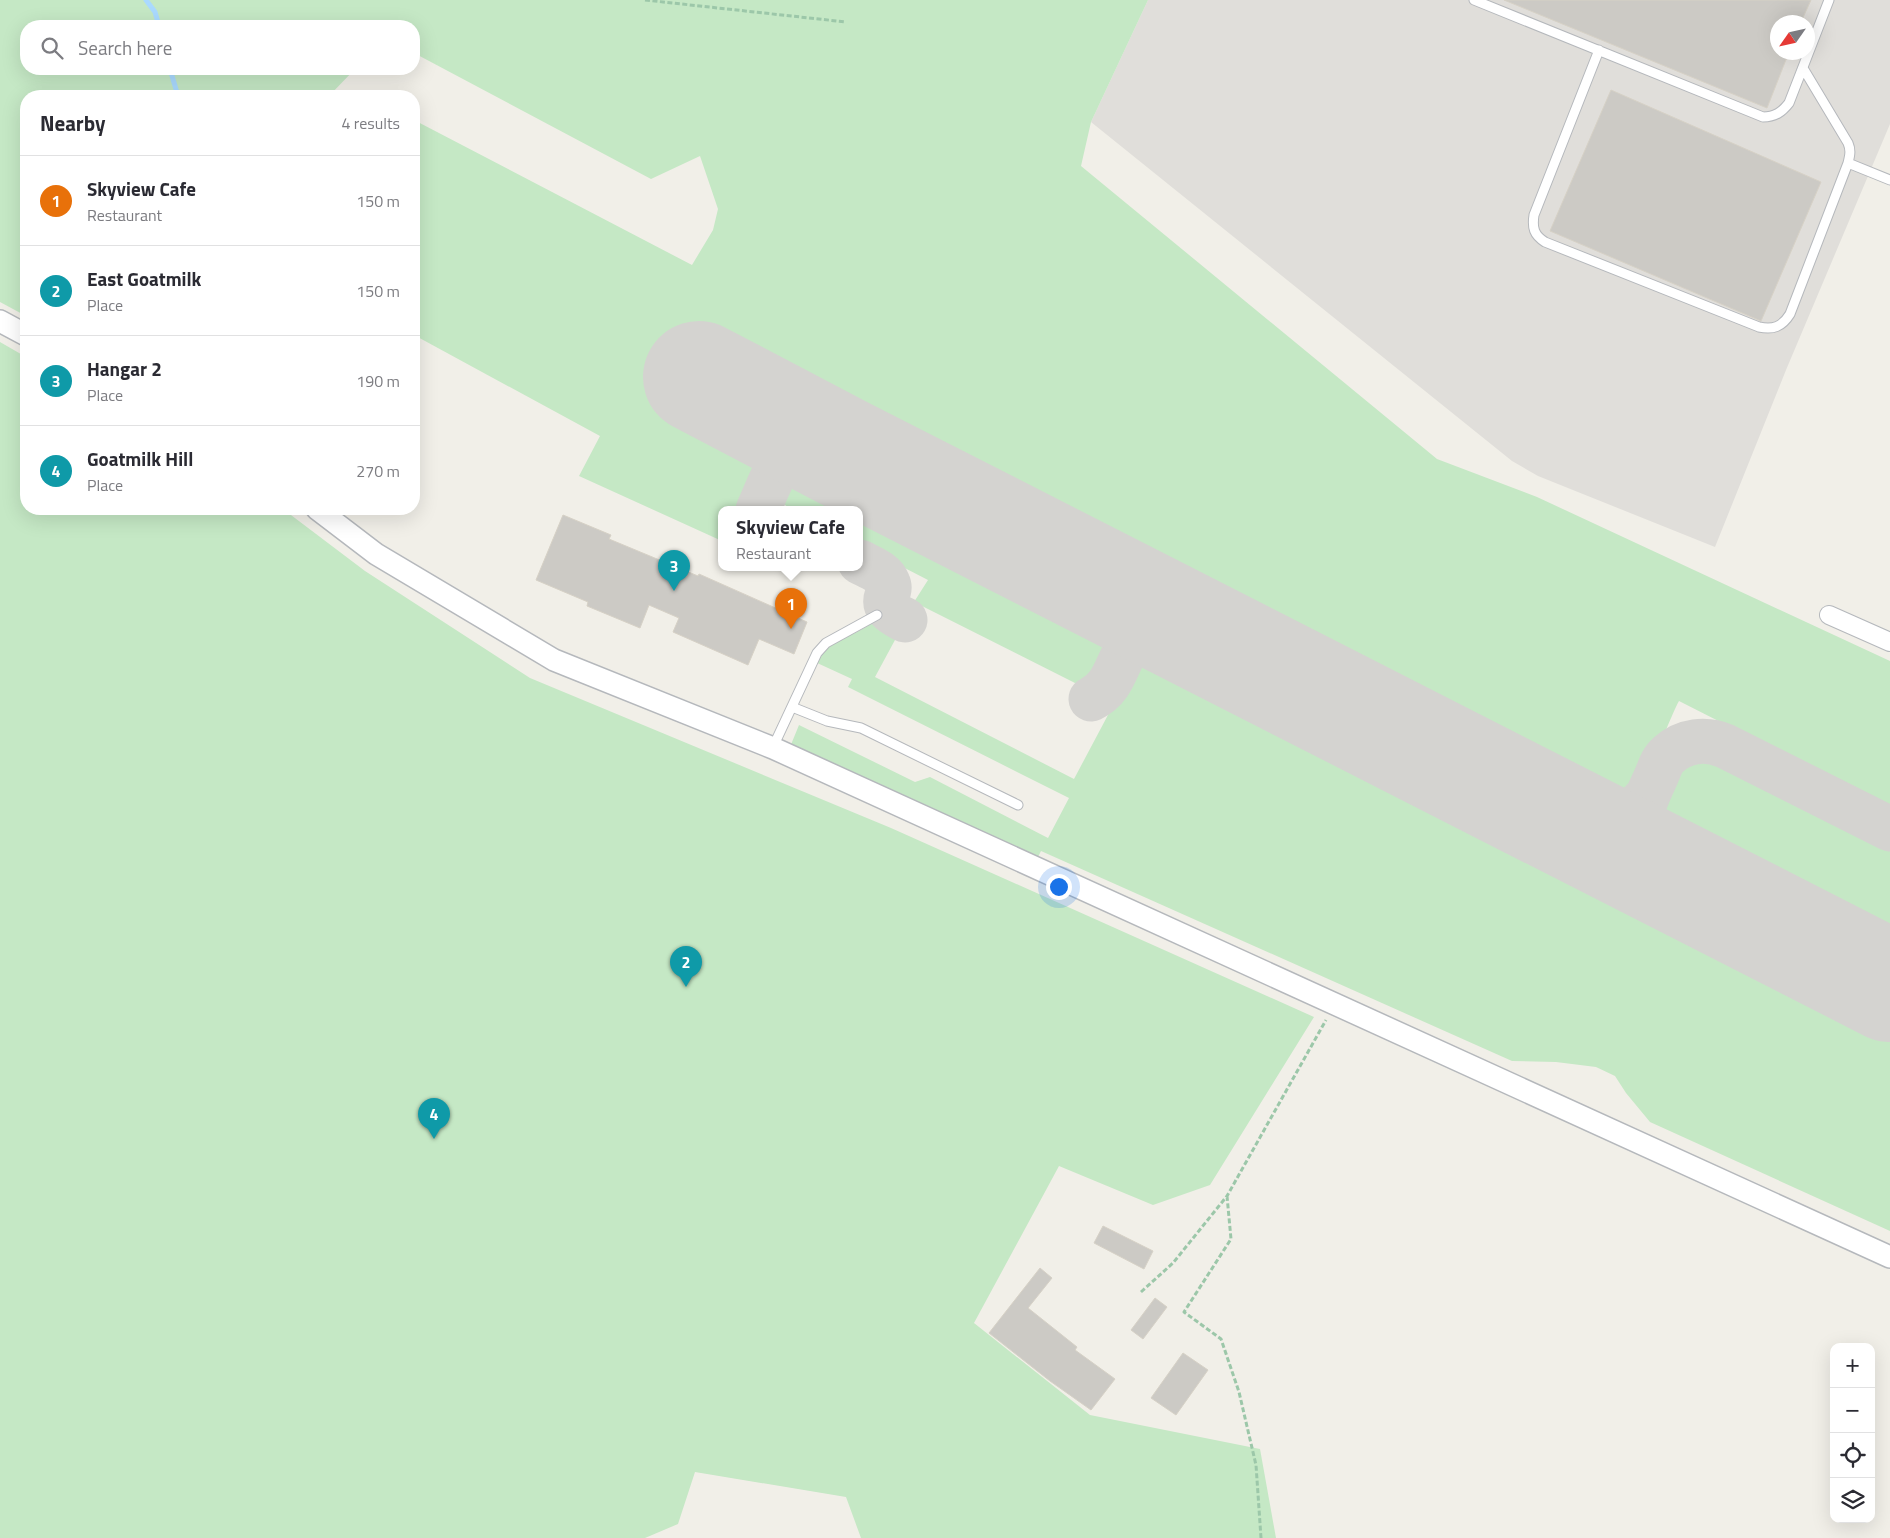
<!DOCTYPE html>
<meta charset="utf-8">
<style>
body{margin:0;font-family:"Titillium Web",sans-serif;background:#f2f2f3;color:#2b2b33}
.controls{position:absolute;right:15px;bottom:15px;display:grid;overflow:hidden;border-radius:10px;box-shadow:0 5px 20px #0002}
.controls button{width:45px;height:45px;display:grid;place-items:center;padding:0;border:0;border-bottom:1px solid #e1e1e2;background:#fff;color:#2b2b33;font:25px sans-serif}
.compass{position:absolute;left:1770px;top:15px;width:45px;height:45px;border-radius:50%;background:#fff;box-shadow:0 5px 20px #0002;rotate:236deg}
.you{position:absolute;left:1058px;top:886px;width:18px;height:18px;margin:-12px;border:4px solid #fff;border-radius:50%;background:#1a73e8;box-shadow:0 0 0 8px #1a73e833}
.badge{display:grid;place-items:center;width:32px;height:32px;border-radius:50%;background:#1a73e8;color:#fff;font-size:16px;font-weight:700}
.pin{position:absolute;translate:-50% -41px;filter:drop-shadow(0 1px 2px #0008)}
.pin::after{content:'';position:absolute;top:26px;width:18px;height:15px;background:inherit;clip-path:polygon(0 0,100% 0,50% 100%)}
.popup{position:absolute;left:718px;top:506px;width:145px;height:65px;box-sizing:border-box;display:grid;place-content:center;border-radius:10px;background:#fff;filter:drop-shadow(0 1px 4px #0005);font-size:16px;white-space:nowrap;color:#7c7c81}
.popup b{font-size:19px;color:#2b2b33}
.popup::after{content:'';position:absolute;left:50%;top:100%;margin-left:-10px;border:10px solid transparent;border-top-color:#fff}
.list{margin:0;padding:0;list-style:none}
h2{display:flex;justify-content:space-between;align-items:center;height:65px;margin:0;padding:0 20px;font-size:21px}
h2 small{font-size:16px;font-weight:400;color:#7c7c81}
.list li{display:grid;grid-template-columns:32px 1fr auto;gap:15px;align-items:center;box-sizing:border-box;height:90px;padding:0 20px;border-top:1px solid #e1e1e2}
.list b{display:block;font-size:19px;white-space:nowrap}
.list p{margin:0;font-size:16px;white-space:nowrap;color:#7c7c81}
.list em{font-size:16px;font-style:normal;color:#7c7c81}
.icon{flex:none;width:28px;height:28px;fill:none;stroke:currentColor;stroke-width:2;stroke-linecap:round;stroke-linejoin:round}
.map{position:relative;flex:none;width:1890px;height:1538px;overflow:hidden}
.search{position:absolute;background:#fff;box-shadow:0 5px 20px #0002;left:20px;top:20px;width:400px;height:55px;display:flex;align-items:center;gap:12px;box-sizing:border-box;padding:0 18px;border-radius:20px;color:#7c7c81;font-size:19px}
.panel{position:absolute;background:#fff;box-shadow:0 5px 20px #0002;left:20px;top:90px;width:400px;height:425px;border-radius:20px}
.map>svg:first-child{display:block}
.industrial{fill:#e0deda;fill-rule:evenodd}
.green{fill:#c5e8c5}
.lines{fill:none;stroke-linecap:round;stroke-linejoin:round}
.stream{stroke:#aadaff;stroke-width:5}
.taxiway{stroke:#d4d3d0;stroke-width:45}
.runway{stroke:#d4d3d0;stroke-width:112}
.building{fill:#cccac5;stroke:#d6d1c6}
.service-casing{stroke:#b5b8bc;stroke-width:11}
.minor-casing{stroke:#b5b8bc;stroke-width:20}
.tertiary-casing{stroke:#b5b8bc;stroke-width:24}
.path{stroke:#9cc7a9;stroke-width:3;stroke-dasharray:5 2.5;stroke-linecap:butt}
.service{stroke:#fff;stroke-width:9}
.minor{stroke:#fff;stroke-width:18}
.tertiary{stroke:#fff;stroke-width:21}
</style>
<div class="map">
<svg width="1890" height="1538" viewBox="0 0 1890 1538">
<rect width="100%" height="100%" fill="#f1efe8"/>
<path class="industrial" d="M1148,0H1890V124L1786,370L1715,547L1538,476L1512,461L1091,122ZM1778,22H1808V52H1778Z"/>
<path class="green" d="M0,0H1148L1091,122L1081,166L1437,459L1537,497L1890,661V808L1679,701C1667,723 1647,785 1630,797C1620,804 1607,805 1596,805L783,389L780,379L782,373L717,339L690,391L755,425L767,435L772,450V460L749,510H722V541L579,476L600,436L414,335V120L692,265L713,230L718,209L700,156L651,179L414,53V26H26V69H355L329,96H26V316L0,302Z
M0,342L26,357V509H283L365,571L530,678L891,828L1314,1017L1210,1185L1153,1205L1059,1166L974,1323L1090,1415L1260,1449L1276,1538H861L846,1497L695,1472L678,1524L645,1538H0Z
M809,461H824L1098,600L1111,609L1117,624L1119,637L1100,673L1089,681L1075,683L914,602L928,580L860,545V510H792L781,502C776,479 789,470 809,461Z
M884,617L902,627L875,677L1074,779L1143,649L1153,642L1174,638L1890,1005V1231L1650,1122L1626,1093L1615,1076L1596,1067L1556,1062L1512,1061L1041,851L1038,857L900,798L790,747L799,725L915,782L930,777L1048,838L1069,798L848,687L852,679L815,662L825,649L834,642L855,633Z
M1707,745L1720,749L1890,835V952L1666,839L1656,819L1659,802L1679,759L1691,750Z"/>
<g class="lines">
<path class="stream" d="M146,0L155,12L159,26
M170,69L178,96"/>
<path class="taxiway" d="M758,408C778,422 786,443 778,466
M758,510C770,485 782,437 820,444C828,445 835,450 842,452
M860,562C869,567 884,572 888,583C890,587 889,591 887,595C882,609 894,614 905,620
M1106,586C1122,602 1133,623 1128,646
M1091,699C1122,684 1115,647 1143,635C1158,628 1174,630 1189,629
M1582,829C1611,835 1630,815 1648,795
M1649,863C1629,838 1643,804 1655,779C1659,771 1661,761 1668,755C1684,740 1706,738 1725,746L1890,829"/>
<path class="runway" d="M699,377L842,452L1890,986"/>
</g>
<path class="building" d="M1504,0H1811L1801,22H1778V52H1789L1767,108Z
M1611,90L1821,182L1761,321L1550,231Z
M563,515L611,535L609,539L698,576L699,574L807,622L794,654L759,639L748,665L673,632L679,618L649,605L640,628L587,606L588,602L536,580Z
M1103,1226L1153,1251L1144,1269L1094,1243Z
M1040,1268L1052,1278L1028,1308L1077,1347L1075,1350L1115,1379L1091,1410L1050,1381L989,1333Z
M1155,1298L1167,1307L1143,1339L1131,1330Z
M1183,1353L1208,1370L1176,1415L1151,1398Z"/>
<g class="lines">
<defs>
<path id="service" d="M1474,0L1763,117C1775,117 1782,112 1789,103L1829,0
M1599,50L1534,215C1532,228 1534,235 1545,242L1759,327C1773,330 1782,327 1790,314L1848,163C1850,155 1851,150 1848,143L1803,68
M1848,163L1890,180
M792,707L827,721L861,728L1018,805
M773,747L817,653L826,643L877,615"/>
<path id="minor" d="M1829,615L1890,642"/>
<path id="tertiary" d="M0,321L26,335
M317,509L376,554L554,660L773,748L1890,1257"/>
</defs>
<use href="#service" class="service-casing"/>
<use href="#minor" class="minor-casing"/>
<use href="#tertiary" class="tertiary-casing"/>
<path class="path" d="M645,0L846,22
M1227,1196L1231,1239L1184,1312L1221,1339L1239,1392L1256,1465L1261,1538
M1141,1292L1173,1263L1227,1196L1326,1020"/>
<use href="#service" class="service"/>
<use href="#minor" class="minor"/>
<use href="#tertiary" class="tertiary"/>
</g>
</svg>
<div class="controls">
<button>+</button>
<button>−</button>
<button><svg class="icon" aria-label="locate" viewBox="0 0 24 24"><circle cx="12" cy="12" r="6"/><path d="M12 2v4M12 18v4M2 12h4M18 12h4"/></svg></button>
<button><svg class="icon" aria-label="layers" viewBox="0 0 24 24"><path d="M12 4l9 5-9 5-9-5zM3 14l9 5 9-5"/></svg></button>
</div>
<svg class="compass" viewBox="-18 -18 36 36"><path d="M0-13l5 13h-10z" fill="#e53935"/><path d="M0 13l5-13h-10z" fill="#7c7c81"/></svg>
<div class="you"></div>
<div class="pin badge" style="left:791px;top:629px;background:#e8710a">1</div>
<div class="popup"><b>Skyview Cafe</b>Restaurant</div>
<div class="pin badge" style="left:686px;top:987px;background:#0f9aa8">2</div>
<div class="pin badge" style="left:674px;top:591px;background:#0f9aa8">3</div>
<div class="pin badge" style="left:434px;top:1139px;background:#0f9aa8">4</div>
<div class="search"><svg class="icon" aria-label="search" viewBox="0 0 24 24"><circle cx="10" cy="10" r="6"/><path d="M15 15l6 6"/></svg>Search here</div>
<section class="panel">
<h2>Nearby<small>4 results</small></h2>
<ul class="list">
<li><span class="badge" style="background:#e8710a">1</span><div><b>Skyview Cafe</b><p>Restaurant</p></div><em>150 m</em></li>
<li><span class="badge" style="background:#0f9aa8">2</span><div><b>East Goatmilk</b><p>Place</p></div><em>150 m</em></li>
<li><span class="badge" style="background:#0f9aa8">3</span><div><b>Hangar 2</b><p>Place</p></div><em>190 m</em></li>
<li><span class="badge" style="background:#0f9aa8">4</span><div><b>Goatmilk Hill</b><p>Place</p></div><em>270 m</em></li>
</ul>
</section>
</div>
